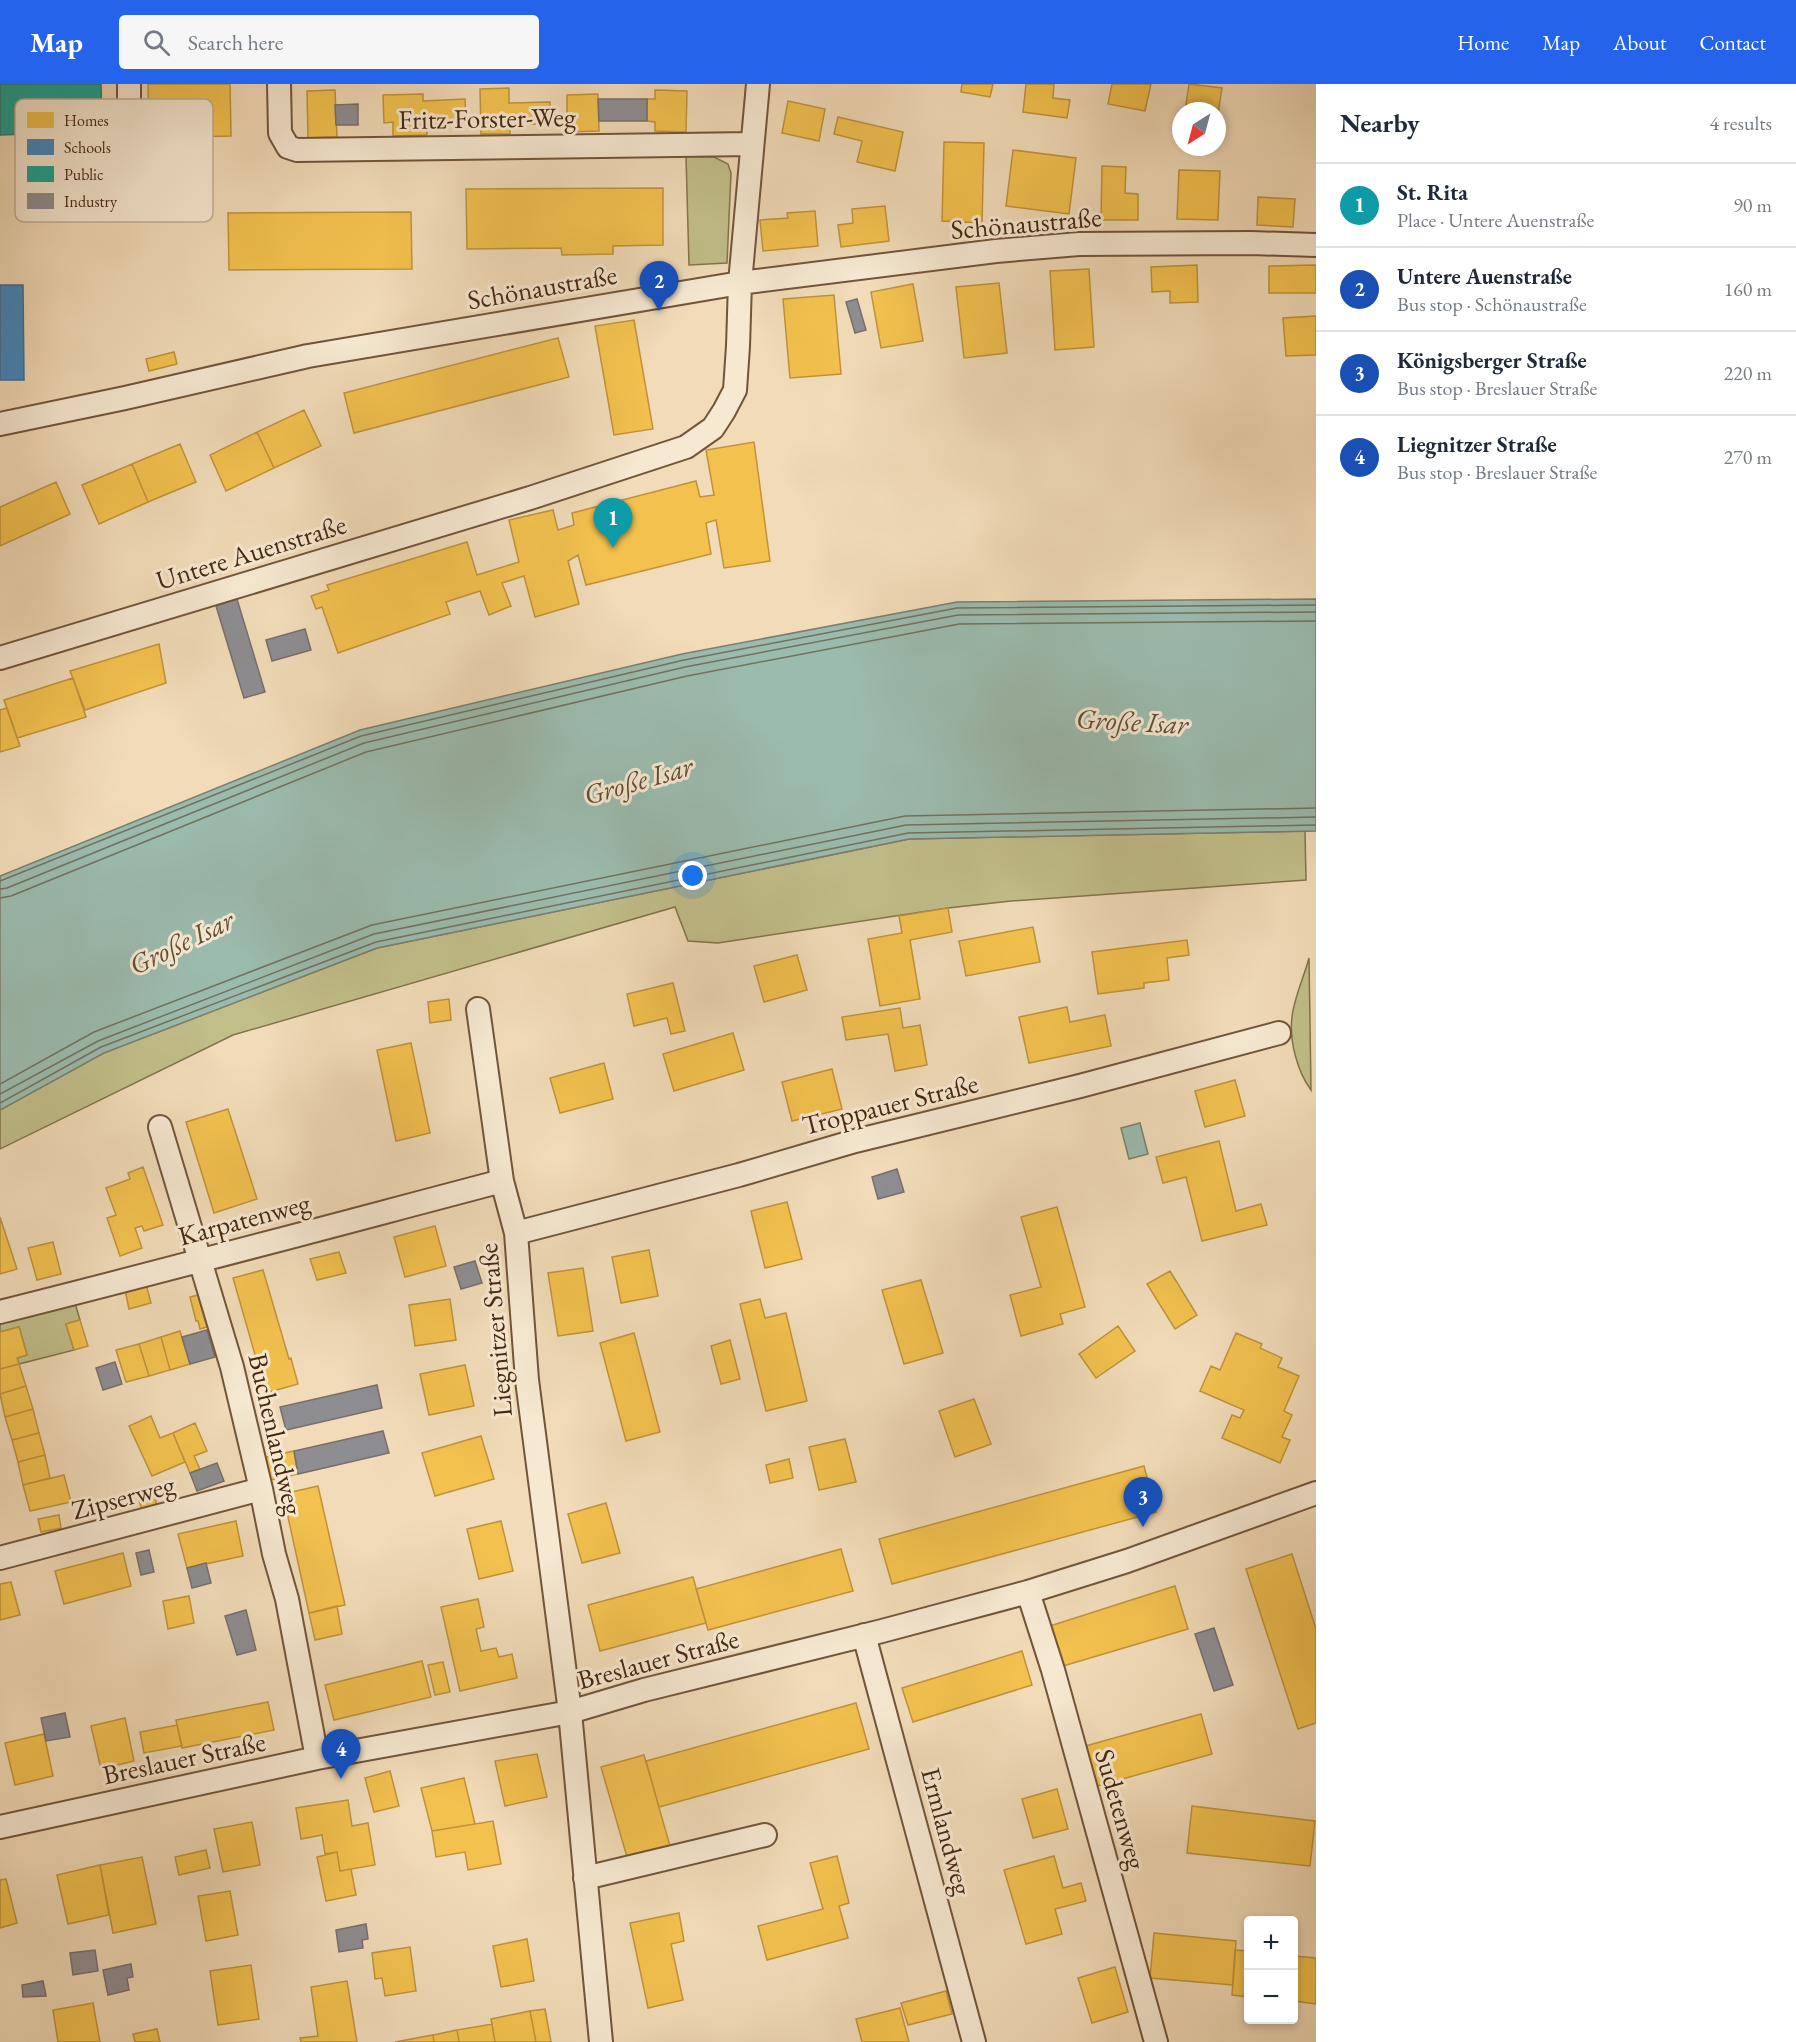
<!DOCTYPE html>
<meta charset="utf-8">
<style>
body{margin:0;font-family:"EB Garamond",serif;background:#f6f6f7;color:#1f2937}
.controls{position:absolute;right:18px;bottom:18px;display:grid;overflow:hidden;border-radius:6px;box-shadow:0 3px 9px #0003}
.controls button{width:54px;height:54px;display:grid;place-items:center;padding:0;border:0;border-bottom:2px solid #e0e1e3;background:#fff;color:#1f2937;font:30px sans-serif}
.compass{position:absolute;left:1172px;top:18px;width:54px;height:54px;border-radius:50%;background:#fff;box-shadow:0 3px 9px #0003;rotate:216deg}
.you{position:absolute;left:693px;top:792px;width:21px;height:21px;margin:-15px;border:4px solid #fff;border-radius:50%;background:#1a73e8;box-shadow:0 0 0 9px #1a73e833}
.badge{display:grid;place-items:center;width:39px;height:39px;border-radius:50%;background:#2563eb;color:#fff;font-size:20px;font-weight:700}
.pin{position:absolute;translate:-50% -50px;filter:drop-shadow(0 2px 3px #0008)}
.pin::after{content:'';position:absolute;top:32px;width:21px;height:18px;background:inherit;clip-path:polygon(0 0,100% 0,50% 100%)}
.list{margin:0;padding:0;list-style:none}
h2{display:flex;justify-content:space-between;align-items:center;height:78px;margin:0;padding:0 24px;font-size:26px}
h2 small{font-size:20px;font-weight:400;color:#747a83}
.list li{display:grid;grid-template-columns:39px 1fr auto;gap:18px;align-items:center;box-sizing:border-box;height:84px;padding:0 24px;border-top:2px solid #e0e1e3}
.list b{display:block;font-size:22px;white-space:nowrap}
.list p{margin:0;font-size:20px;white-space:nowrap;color:#747a83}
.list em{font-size:20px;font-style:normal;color:#747a83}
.icon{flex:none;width:33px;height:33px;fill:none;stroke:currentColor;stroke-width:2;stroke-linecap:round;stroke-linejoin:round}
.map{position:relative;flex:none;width:1316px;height:1958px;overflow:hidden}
header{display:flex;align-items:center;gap:36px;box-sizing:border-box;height:84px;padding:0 30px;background:#2563eb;color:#fff}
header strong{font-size:28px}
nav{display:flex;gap:33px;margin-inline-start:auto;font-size:21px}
.search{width:420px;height:54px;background:#f6f6f7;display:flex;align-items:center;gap:15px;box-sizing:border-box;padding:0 21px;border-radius:6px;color:#747a83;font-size:22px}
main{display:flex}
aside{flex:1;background:#fff}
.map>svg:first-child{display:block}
.green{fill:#c1be8a;stroke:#84734c;stroke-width:1.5}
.water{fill:#9bbbae;stroke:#79806e;stroke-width:1.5}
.homes{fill:#f2c14e;stroke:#bf933b;stroke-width:1.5}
.schools{fill:#3f88c5;stroke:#416b8e;stroke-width:1.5}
.public{fill:#17a398;stroke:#257e6f;stroke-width:1.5}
.industry{fill:#8d8d92;stroke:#786f6b;stroke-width:1.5}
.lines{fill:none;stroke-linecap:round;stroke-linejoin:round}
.shore{stroke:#71725e;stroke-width:1.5}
.minor-casing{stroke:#725539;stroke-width:26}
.minor{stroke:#f6e8d1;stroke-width:22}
.labels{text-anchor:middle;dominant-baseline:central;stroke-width:6;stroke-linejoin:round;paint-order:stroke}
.street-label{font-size:27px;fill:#47280f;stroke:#f6e8d1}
.water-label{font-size:28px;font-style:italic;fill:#5c4d37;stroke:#f6e8d1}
.key{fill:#f6e8d1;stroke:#c2ae97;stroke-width:1.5}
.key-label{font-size:16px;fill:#47280f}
</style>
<header>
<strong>Map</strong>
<div class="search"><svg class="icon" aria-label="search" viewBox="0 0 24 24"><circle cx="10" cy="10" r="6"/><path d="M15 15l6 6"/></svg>Search here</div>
<nav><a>Home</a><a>Map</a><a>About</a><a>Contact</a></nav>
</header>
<main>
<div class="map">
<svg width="1316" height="1958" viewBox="0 0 1316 1958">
<rect width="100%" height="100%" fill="#f1dbb8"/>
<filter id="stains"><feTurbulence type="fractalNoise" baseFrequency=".00333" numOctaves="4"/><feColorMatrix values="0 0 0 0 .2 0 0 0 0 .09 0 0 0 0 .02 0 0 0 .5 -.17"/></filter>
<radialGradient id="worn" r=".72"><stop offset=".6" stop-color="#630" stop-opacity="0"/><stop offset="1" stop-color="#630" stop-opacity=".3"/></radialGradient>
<path class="green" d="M686,72L714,73L728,80L731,89L727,179L689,181Z
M1305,747L1306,796L1011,817L948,824L718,859L688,857L675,823L233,951L0,1065V1026L103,969L377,864L909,755Z
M1309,874L1311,1006C1297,987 1289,956 1292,933C1294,914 1304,893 1309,874Z
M75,1219L80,1236L66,1240L74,1266L19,1280L17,1274L27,1271L19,1243L0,1248V1239Z"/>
<path class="water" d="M1316,515V747L909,755L377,864L104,969L0,1026V792L360,646L682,570L957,518Z
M1140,1039L1148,1070L1129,1075L1121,1044Z"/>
<path class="homes" d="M148,0H230L231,52L149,54Z
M962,0H993L990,13L961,8Z
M1026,0H1054L1053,14L1070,16L1067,34L1023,28Z
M1112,0H1151L1145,27L1108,20Z
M1189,0L1222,4L1217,37V27H1185Z
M509,4V19L550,18V40H510V50H481L480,5Z
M335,6L337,53L308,54L307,7Z
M655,6L687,7L686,48L655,47V38L647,37V15H655Z
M423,10V17L465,15L466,38L427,40V51L393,52V38L384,39L383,11Z
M598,10L599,47L567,48V11Z
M788,17L825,25L819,57L782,49Z
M838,33L903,48L895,87L857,78L862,57L834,50Z
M944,58L984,59L982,139L942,137Z
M1013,66L1076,74L1069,130L1006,122Z
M1102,82L1126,83L1125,109L1138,110V136H1101Z
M1179,86L1220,87L1218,136L1177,135Z
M663,104V161L613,162V170L562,171L561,164L467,165L466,105Z
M1258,113L1295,115L1293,143L1257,141Z
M885,122L889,157L841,163L838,141L853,139L852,125Z
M815,127L818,162L763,167L760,136L788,134L787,129Z
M411,128L412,185L229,186L228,129Z
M1197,181L1198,218L1170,219V207L1152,208L1151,183Z
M1316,181V209H1269V182Z
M1089,185L1094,263L1055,266L1050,187Z
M999,199L1007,269L964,274L956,203Z
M913,200L923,257L881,264L871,208Z
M834,211L841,290L790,294L783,215Z
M1316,232V271L1286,272L1283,234Z
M634,236L653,345L614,351L595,242Z
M558,254L569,293L354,349L344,309Z
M174,268L177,280L149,287L146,275Z
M304,326L321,362L274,384L257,348Z
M257,348L274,384L226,407L210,371Z
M754,358L770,477L724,484L716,436L706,439L711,470L586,501L578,471L568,477L579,520L535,533L524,492L502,499L511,522L489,531L480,507L446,518L450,530L338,569L322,523L316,525L311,512L329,506L327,501L467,458L477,491L519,478L509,436L553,426L558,446L574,441L572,429L696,397L700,413L714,411L706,366Z
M180,360L196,398L148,418L132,380Z
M132,380L148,418L99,440L82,401Z
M56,398L70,430L0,462V423Z
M159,560L166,599L85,626L70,587Z
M73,594L86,633L17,654L4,616Z
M7,624L20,662L0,668V626Z
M948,824L952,848L910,856L920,915L880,922L868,855L902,849L899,832Z
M1033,843L1040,878L966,892L959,857Z
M1187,856L1189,871L1167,874L1169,896L1144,899V904L1098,910L1092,868Z
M797,871L807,906L764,918L754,882Z
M673,899L685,947L671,950L667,934L634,942L627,910Z
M449,915L451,936L430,939L428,918Z
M1067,923L1070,938L1105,931L1111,962L1029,979L1019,933Z
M900,924L903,944L920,941L927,981L895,987L888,950L846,956L842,933Z
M733,949L744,986L674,1007L663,970Z
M411,959L430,1049L396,1057L377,966Z
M604,979L613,1015L560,1029L550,994Z
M832,985L842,1025L792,1037L782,998Z
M1235,996L1245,1032L1205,1043L1195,1007Z
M228,1025L257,1115L214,1129L186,1038Z
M1219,1057L1236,1127L1261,1120L1267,1141L1202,1157L1186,1093L1163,1099L1156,1073Z
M143,1083L163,1141L144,1147L142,1142L135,1144L142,1164L120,1172L107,1134L116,1131L106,1104L130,1095L128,1089Z
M787,1118L802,1175L765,1184L751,1127Z
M1057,1123L1085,1223L1060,1230L1063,1240L1021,1252L1010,1211L1041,1203L1021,1133Z
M0,1133L17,1185L0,1190Z
M435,1142L446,1182L405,1193L394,1153Z
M53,1158L61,1190L37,1196L28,1164Z
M649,1166L658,1212L621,1219L612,1173Z
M339,1168L346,1189L317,1196L310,1175Z
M583,1184L593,1247L558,1252L548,1189Z
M263,1186L289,1275L291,1274L298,1300L266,1309L233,1194Z
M1170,1187L1197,1231L1175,1245L1147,1200Z
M921,1196L943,1269L904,1280L882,1206Z
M146,1200L151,1219L129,1225L125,1206Z
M198,1211L207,1243L200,1245L198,1237H196L190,1213Z
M450,1215L456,1256L415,1262L409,1221Z
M760,1215L765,1234L786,1229L807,1317L766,1327L740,1220Z
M80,1236L88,1262L74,1266L66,1240Z
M1118,1242L1135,1267L1096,1294L1079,1270Z
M19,1243L27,1271L17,1274L19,1280L0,1285V1248Z
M180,1247L190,1280L170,1286L161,1253Z
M634,1249L660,1348L626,1357L600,1259Z
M1236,1249L1262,1260L1260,1264L1282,1274L1278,1283L1299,1292L1284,1327L1292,1331L1282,1353L1290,1356L1280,1379L1222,1354L1232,1331L1240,1334L1244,1326L1200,1307L1211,1282L1220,1286Z
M161,1253L170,1286L149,1292L139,1260Z
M730,1256L740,1295L721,1300L711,1262Z
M139,1260L149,1292L126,1298L116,1266Z
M19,1280L26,1302L0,1310V1285Z
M465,1281L474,1322L429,1331L420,1290Z
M26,1302L33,1325L5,1333L0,1310Z
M974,1315L991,1360L955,1373L939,1327Z
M33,1325L39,1349L12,1356L5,1333Z
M151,1332L160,1354L173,1349L185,1378L152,1392L129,1342Z
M195,1339L207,1367L194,1372L200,1385L190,1389L173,1349Z
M39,1349L45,1371L18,1378L12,1356Z
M481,1352L494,1395L435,1412L422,1369Z
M845,1355L856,1398L819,1406L809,1363Z
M294,1367L298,1390L270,1396L266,1373Z
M45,1371L50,1394L23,1401L18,1378Z
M789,1375L793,1394L770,1399L766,1381Z
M1144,1382L1156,1428L892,1500L879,1455Z
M64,1391L71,1418L30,1427L23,1401Z
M318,1402L345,1521L309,1529L283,1410Z
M153,1405L157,1422L142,1426L137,1409Z
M606,1419L620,1469L582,1479L568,1430Z
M59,1431L61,1444L41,1448L38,1435Z
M236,1437L243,1472L187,1484L178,1450Z
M501,1437L513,1487L479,1495L467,1445Z
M841,1465L853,1507L708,1546L696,1505Z
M123,1469L131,1502L64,1520L55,1487Z
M1292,1470L1316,1545V1639L1298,1645L1246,1485Z
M693,1493L706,1539L600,1567L588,1521Z
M11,1498L20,1531L0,1536V1500Z
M1175,1502L1188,1545L1063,1582L1050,1542Z
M189,1512L194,1539L168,1545L163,1517Z
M478,1515L484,1543L476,1545L481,1567L496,1564L499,1573L512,1570L517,1594L460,1607L441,1523Z
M337,1522L342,1550L315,1556L309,1529Z
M1022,1567L1032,1601L913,1638L902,1604Z
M422,1577L431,1613L334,1636L325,1601Z
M443,1578L450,1608L435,1611L428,1581Z
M268,1618L274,1646L182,1664L176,1636Z
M856,1619L869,1665L659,1723L646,1677Z
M1201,1630L1212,1670L1090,1704L1078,1664Z
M125,1634L134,1677L101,1685L91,1642Z
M177,1641L182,1662L144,1669L140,1648Z
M44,1650L53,1692L15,1701L5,1659Z
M537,1670L547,1713L505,1722L495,1677Z
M644,1671L670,1762L627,1773L601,1683Z
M390,1687L399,1722L374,1728L365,1694Z
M464,1694L475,1740L432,1747L421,1704Z
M1057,1705L1068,1745L1033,1754L1022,1715Z
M348,1716L352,1742L368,1739L375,1781L340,1787L337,1768L325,1770L322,1751L301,1755L296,1724Z
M1192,1722L1315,1737L1310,1782L1187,1769Z
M493,1737L501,1780L468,1786L465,1768L436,1773L432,1747Z
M252,1738L260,1781L223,1788L214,1745Z
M206,1766L210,1784L179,1791L175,1773Z
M337,1768L340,1787L351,1785L356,1811L326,1817L317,1773Z
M837,1772L849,1819L839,1822L848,1854L767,1876L758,1842L823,1825L810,1779Z
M1054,1772L1063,1804L1081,1799L1086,1817L1055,1825L1062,1850L1026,1860L1004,1786Z
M142,1773L156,1840L113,1849L100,1781Z
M100,1781L109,1831L68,1840L57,1791Z
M6,1795L17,1839L0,1844V1796Z
M230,1807L238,1851L206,1857L198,1812Z
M679,1829L684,1857L671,1860L683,1916L648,1924L630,1839Z
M1154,1849L1236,1857L1233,1901L1150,1894Z
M527,1855L534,1897L501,1903L493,1862Z
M410,1863L416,1907L385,1912L382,1894L375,1895L372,1869Z
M1235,1866L1248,1867V1913L1232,1911Z
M1294,1872L1316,1874V1920L1294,1917Z
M251,1881L259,1935L218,1941L210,1887Z
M1115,1883L1128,1928L1092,1939L1078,1894Z
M347,1897L357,1958H301L300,1954L318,1952L311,1903Z
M946,1907L952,1930L908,1941L901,1919Z
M93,1919L100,1958H58L53,1926Z
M900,1924L909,1958H862L856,1935Z
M545,1925L551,1958H536L530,1927Z
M530,1927L536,1958H495L491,1935Z
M492,1940L495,1958H459L457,1946Z
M157,1945L160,1958H135L133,1950Z
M457,1946L459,1958H434L433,1951Z
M433,1951L434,1958H395Z"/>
<path class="schools" d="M0,201H23L24,296H0Z"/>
<path class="public" d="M0,0H101L102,39L26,40V50L0,51Z"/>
<path class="industry" d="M598,15H647V37H599Z
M358,20V41H336L335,21Z
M857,215L866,246L855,249L846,218Z
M237,515L265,608L244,614L216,522Z
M305,545L311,566L272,577L266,556Z
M897,1085L904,1108L878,1115L872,1093Z
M475,1177L482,1199L461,1205L454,1183Z
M207,1246L215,1273L190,1280L182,1253Z
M115,1278L122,1300L103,1306L96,1284Z
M377,1301L382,1324L286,1346L280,1323Z
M383,1347L389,1369L298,1390L294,1367Z
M217,1379L224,1397L197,1407L190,1389Z
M149,1466L154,1488L141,1491L136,1469Z
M206,1479L211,1499L192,1504L187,1484Z
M246,1526L256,1566L237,1571L225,1532Z
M1214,1544L1233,1601L1214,1607L1195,1550Z
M65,1629L70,1653L46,1657L41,1634Z
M366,1840L368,1855L362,1856L363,1864L339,1868L336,1846Z
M95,1866L98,1887L73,1891L70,1869Z
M131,1880L133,1893L127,1894L129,1906L108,1911L103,1886Z
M43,1897L46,1912L23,1913L22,1901Z"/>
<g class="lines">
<path class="shore" d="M0,797L361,652L684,576L957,524L1316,521
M0,805L7,804L364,659L685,583L958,531L1316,528
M0,814L11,812L366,668L687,592L959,540L1316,537
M0,1000L94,948L372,841L905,732L1316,724
M0,1010L98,957L374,850L906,741L1316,733
M0,1019L101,963L376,858L908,749L1316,741"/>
<defs>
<path id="minor" d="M129,0V51
M279,0L280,49L288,63L297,66L752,60
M0,340L125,314L308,272L740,199L996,167L1079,160L1251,159L1316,161
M0,574L530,414L686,363L713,344L724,327L735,306L738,262L740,199L758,0
M478,925L502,1097L516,1149L527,1296L570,1628L601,1958
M160,1043L232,1283L261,1405L274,1470L287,1515L317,1674
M516,1149L739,1091L855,1057L1080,1002L1279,949
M0,1228C168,1186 335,1141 502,1097
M0,1474L261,1405
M1028,1508L1053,1586L1156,1958
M864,1551L974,1958
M0,1743L317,1674L570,1628L644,1606L882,1547L1028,1508L1127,1477L1316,1409
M585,1794L765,1751"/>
</defs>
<use href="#minor" class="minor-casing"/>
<use href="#minor" class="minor"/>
</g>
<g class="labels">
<g class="street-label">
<text transform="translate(487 34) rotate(-1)">Fritz-Forster-Weg</text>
<text transform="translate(1026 139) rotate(-5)">Schönaustraße</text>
<text transform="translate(542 203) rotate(-10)">Schönaustraße</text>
<text transform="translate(251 468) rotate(-17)">Untere Auenstraße</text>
<text transform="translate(890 1020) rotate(-14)">Troppauer Straße</text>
<text transform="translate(244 1135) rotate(-15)">Karpatenweg</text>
<text transform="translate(495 1246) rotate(-95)">Liegnitzer Straße</text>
<text transform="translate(276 1350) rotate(77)">Buchenlandweg</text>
<text transform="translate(123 1413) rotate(-15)">Zipserweg</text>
<text transform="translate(658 1575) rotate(-15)">Breslauer Straße</text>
<text transform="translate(184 1674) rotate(-12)">Breslauer Straße</text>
<text transform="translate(1121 1725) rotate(74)">Sudetenweg</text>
<text transform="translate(947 1747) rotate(75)">Ermlandweg</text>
</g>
<g class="water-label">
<text transform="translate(1132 637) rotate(3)">Große Isar</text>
<text transform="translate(638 696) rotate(-16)">Große Isar</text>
<text transform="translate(181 858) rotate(-26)">Große Isar</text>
</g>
</g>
<rect x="15" y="15" width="198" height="123" rx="9" class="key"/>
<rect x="27" y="28" width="27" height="16" fill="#f2c14e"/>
<rect x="27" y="55" width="27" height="16" fill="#3f88c5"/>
<rect x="27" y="82" width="27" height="16" fill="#17a398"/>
<rect x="27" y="109" width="27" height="16" fill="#8d8d92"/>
<g class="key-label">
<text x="64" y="42">Homes</text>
<text x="64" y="69">Schools</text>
<text x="64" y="96">Public</text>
<text x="64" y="123">Industry</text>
</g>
<rect width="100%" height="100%" filter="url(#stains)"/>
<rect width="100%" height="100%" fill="url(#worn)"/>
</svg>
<div class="controls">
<button>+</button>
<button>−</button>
</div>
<svg class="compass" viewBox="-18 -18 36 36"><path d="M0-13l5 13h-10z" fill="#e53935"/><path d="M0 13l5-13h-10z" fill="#747a83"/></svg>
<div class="you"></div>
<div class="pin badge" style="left:613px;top:464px;background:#0f9aa8">1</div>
<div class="pin badge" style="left:659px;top:227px;background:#1a4fb4">2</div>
<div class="pin badge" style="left:1143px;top:1443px;background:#1a4fb4">3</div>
<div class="pin badge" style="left:341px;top:1695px;background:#1a4fb4">4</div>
</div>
<aside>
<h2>Nearby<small>4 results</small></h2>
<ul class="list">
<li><span class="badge" style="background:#0f9aa8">1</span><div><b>St. Rita</b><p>Place · Untere Auenstraße</p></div><em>90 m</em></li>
<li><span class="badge" style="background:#1a4fb4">2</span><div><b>Untere Auenstraße</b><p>Bus stop · Schönaustraße</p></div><em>160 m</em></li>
<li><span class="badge" style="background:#1a4fb4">3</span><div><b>Königsberger Straße</b><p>Bus stop · Breslauer Straße</p></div><em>220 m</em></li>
<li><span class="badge" style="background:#1a4fb4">4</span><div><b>Liegnitzer Straße</b><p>Bus stop · Breslauer Straße</p></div><em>270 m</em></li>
</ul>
</aside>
</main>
